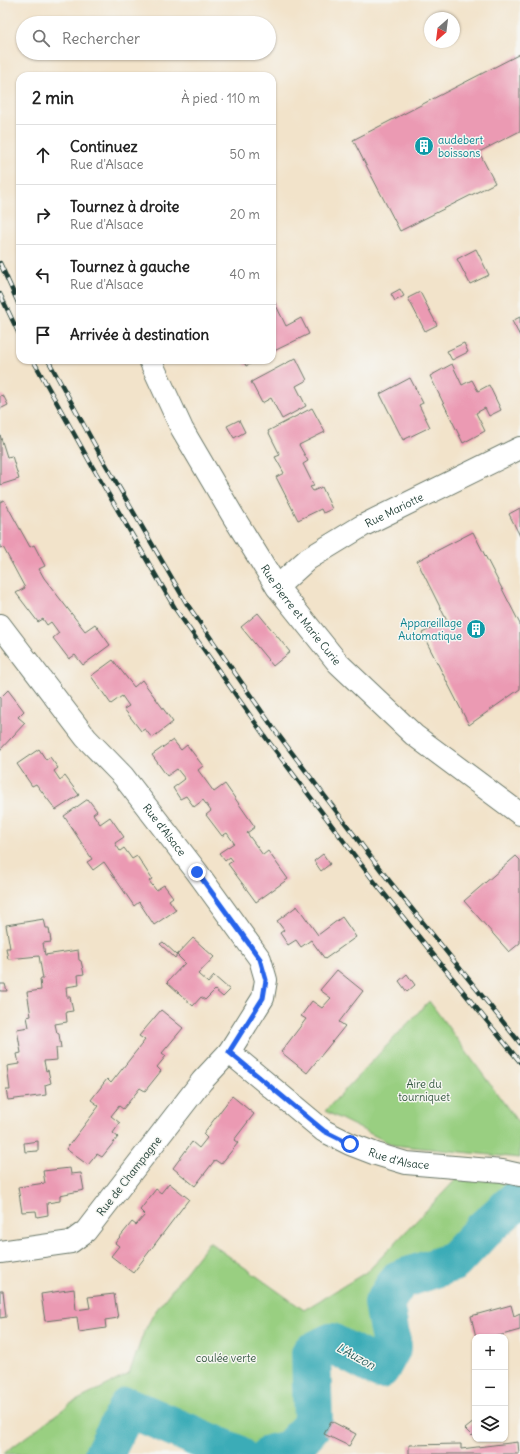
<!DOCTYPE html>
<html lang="fr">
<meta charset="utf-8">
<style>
body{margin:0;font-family:Delius,sans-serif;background:#f6f6f6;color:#222}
.controls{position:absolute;right:12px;bottom:12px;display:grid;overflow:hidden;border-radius:8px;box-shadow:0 1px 3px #0004}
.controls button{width:36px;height:36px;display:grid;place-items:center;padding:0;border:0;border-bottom:1px solid #e0e0e0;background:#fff;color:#222;font:20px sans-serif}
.compass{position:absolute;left:424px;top:12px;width:36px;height:36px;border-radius:50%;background:#fff;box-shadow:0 1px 3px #0004;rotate:208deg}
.stop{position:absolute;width:12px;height:12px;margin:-9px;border:3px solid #2563eb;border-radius:50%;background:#fff}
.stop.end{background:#2563eb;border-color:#fff;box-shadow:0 1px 4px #0008}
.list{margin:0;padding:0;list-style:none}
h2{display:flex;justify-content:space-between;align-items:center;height:52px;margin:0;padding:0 16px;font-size:17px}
h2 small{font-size:13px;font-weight:400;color:#767676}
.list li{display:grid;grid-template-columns:26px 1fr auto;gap:12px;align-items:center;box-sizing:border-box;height:60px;padding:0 16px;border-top:1px solid #e0e0e0}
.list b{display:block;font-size:15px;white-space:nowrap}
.list p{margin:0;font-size:13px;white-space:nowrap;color:#767676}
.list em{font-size:13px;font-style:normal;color:#767676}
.icon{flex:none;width:22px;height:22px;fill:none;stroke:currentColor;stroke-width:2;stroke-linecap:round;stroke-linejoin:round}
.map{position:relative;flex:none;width:520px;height:1454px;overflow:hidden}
.search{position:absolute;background:#fff;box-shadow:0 1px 3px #0004;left:16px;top:16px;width:260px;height:44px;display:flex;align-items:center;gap:10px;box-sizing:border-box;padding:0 14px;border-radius:22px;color:#767676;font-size:15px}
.panel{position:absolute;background:#fff;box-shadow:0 1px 3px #0004;left:16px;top:72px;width:260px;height:292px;border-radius:12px}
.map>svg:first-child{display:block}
.green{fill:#99cf81;stroke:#5c865a}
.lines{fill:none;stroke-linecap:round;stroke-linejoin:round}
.river{stroke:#3bacb7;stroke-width:40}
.building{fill:#eb9ab3}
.minor-casing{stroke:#697768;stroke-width:24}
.minor{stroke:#fff;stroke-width:22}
.rail-casing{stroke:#1f3d34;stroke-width:4.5}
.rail{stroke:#f6f6f2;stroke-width:3;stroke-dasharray:9;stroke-linecap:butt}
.route{stroke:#2563eb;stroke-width:5}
.labels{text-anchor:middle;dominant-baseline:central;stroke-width:3;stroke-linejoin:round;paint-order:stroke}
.culture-label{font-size:11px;fill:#0d838f;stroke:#f6f6f2;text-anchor:start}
.street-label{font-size:11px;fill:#1f3d34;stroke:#f6f6f2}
.park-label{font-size:11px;fill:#375a43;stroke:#f6f6f2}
.water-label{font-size:12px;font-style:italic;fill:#275e5b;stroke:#f6f6f2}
</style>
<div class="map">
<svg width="520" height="1454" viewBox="0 0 520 1454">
<rect width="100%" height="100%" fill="#f6f6f2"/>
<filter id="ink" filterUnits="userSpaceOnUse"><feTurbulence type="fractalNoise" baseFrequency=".025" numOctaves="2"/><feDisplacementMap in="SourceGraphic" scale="8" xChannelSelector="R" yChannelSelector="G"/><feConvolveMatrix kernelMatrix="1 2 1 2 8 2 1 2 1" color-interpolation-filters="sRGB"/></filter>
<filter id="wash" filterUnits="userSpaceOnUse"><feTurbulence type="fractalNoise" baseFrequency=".012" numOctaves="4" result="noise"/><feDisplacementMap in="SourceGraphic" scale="16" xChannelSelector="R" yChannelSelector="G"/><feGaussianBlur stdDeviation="0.9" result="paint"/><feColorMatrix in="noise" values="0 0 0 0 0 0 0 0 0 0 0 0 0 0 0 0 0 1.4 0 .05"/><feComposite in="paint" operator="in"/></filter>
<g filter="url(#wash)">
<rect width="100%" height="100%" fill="#f2e3ca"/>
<path class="green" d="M429,1001L520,1125V1158L393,1145L325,1111Z
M467,1168L511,1173L518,1199L483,1230L453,1262L399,1280L384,1303L392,1347L380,1369L331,1343L311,1353L313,1424L290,1450L257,1443L250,1454H236L128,1407L104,1454H3L70,1404L129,1374L144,1332L154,1313L209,1242L304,1310L368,1271Z"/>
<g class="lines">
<path class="river" d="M104,1454L128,1407L236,1454
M272,1454L290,1450L313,1424L311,1353L331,1343L380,1369L392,1347L384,1303L399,1280L453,1262L483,1230L518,1199"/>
</g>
<g id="blocks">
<path class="building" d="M520,54V131L479,152L495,183L400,231L353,140Z
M476,249L489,275L470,284L457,259Z
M400,289L404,296L395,301L391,294Z
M420,292L437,325L425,331L408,298Z
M272,297L286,326L301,318L309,334L272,352Z
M520,317V336L512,321Z
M464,343L468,352L452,360L447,351Z
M296,358L307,380L296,386L306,406L282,419L271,398L262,403L251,382Z
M243,360H257L246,366Z
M452,364L462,385L472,380L478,391L489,385L501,410L489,416L485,408L476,413L485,431L463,443L430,376Z
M410,378L423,403L419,405L430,427L403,440L380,394Z
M3,395L8,405L0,409V396Z
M312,408L325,432L299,445L308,461L303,464L314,486L310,487L313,491L322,487L332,509L323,513L321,509L298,520L276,477L284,473L275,457L280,455L268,431Z
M239,420L245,432L234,438L227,426Z
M0,435L7,457L12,456L19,479L0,485Z
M4,500L30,547L34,545L45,566L39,569L44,578L85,631L95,624L110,645L83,665L75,655L69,659L53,638L59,633L51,622L47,625L43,619L38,622L16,593L25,588L3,547L0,548V502Z
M520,508V536L509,514Z
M473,532L520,624V689L469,725L422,633L447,621L417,561Z
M258,613L290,652L273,666L241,627Z
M113,660L134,687L142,680L173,722L152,738L145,729L141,731L124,709L129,706L122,696L111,704L91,676Z
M8,690L24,711L18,717L25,723L0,750V698Z
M173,740L181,750L187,745L203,766L198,770L214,792L225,784L255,827L247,833L263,855L268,851L288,879L256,902L228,864L233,861L230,857L225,861L219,853L234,843L227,833L222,836L206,815L211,811L203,800L194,807L186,796L180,799L173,788L185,779L177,769L167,776L152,755Z
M39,749L46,760L50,757L58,768L54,771L60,780L65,776L79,795L56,810L36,784L32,786L17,764Z
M88,799L97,811L93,814L100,824L110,817L124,837L115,843L120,851L124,848L132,859L137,856L152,879L149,881L156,890L164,885L173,897L169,900L176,910L154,925L139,902L134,906L104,862L93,870L87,862L92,859L64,816Z
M323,854L330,864L321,871L314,861Z
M516,856L520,860V943L509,952L464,901Z
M297,906L318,935L342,917L356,937L325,959L311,940L301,947L296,940L288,945L280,933L284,930L277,921Z
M44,919L46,928H49L51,942L43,943L45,955L78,950L79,960L81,961L84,974L78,975L79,985L66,987L67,997H70L73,1011L66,1012L67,1022L55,1024L57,1033L59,1034L61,1048H56L57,1060L44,1061L46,1071L48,1070L51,1083L45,1085L46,1095L8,1100L6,1090H10L7,1066L19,1064L17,1054L21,1053L17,1029L29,1027L27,1017L31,1016L27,992L41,990L40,979H43L39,956L8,959L6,948H10L6,925Z
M193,938L214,957L198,974L208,983L214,976L230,990L223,997L215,990L205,1000L201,997L193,1006L167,982L185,963L177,955L175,958L160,944L163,942L177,955Z
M337,970L363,991L339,1022L345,1026L307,1073L281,1052L306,1019L301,1016L312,1001L322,1008L331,998L320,990Z
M407,974L415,985L407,992L399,981Z
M0,984H5L7,991H0Z
M161,1010L183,1028L162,1053L166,1056L157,1067L161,1071L145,1091L140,1088L123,1109L119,1106L111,1116L120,1123L113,1133L118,1137L102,1157L97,1154L88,1165L66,1149L99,1106L91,1100L107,1079L111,1083L145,1040L139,1036Z
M232,1096L254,1114L234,1140L238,1143L221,1164L215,1160L195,1186L173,1168L192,1142L199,1148L207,1138L203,1134Z
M38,1141V1151L25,1152L24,1143Z
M70,1168L71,1174L81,1173L84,1190L60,1195V1201L47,1203L48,1215L37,1217L36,1211L22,1212L18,1187L45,1183L43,1171Z
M169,1183L189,1199L133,1273L111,1256L119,1246L115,1243L132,1222L136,1225L145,1215L140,1210L156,1189L161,1193Z
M74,1289L76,1310L90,1308L88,1297L114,1294L118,1318L105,1320L106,1328L79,1332L77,1317L45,1321L41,1294Z
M0,1291H3L6,1317L0,1318Z
M511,1305L514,1316L520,1313V1330L495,1337H476L471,1316Z
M331,1421L356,1434L349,1446L324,1434Z
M475,1421V1433L472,1436L465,1429Z
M518,1442L519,1454H409V1445L461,1444V1449Z"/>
</g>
</g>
<g filter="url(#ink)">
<use href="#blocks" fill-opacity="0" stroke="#697768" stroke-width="1"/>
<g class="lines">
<defs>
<g id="minor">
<path id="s1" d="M150,360L182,429L233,516L277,587L338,663L414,735L520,814"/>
<path id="s2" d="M277,587L308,559L362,526L520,448"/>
<path id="s3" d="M0,625L86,738L123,776L197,872L260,959L266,980L263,998L229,1052L202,1081L86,1231L71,1242L0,1252"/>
<path id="s4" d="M229,1052L324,1131L350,1144L376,1154L406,1163L502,1171L520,1175"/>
</g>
</defs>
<use href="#minor" class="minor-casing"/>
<use href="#minor" class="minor"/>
<defs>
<path id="rail" d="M0,263L20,307
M0,294L20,336
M33,360L92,466L176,610L266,738L373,880L520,1062
M48,360L102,458L187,604L274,729L383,873L520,1043"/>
</defs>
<use href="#rail" class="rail-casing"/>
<use href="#rail" class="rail"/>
</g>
</g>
<g class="lines" filter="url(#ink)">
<path class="route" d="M197,872L260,959L266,980L263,998L229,1052L324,1131L350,1144"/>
</g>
<defs>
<symbol id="building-disc" viewBox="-11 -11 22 22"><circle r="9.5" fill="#0f9aa8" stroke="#f6f6f2"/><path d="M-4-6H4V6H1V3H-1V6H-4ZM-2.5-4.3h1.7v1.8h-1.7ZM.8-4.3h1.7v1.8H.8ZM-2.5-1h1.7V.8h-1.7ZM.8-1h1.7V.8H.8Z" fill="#fff"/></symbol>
</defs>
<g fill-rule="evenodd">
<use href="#building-disc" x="413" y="135" width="22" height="22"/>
<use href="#building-disc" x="465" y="618" width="22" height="22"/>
</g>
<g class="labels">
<g class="culture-label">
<text x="438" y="140">audebert<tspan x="438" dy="13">boissons</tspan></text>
<text x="462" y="623" text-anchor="end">Appareillage<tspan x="462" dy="13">Automatique</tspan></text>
</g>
<g class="street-label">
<text stroke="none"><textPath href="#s2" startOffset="141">Rue Mariotte</textPath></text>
<text stroke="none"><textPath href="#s1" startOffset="297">Rue Pierre et Marie Curie</textPath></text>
<text stroke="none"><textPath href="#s3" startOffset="263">Rue d'Alsace</textPath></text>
<text stroke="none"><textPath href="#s4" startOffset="204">Rue d'Alsace</textPath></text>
<text transform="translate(129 1176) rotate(-52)">Rue de Champagne</text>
</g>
<g class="park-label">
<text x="424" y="1084">Aire du<tspan x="424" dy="13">tourniquet</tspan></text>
<text x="226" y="1358">coulée verte</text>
</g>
<g class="water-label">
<text transform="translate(356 1356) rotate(28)">L'Auzon</text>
</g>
</g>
</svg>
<div class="controls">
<button>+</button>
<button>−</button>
<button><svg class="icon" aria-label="layers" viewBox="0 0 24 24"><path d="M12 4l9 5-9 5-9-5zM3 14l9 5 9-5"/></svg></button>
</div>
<svg class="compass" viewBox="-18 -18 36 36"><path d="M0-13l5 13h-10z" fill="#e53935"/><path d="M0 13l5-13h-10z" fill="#767676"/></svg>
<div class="stop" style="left:350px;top:1144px"></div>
<div class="stop end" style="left:197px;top:872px"></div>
<div class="search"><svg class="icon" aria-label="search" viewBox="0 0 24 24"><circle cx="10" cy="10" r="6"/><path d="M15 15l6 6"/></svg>Rechercher</div>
<section class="panel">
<h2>2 min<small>À pied · 110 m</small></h2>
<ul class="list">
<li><svg class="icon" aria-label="ahead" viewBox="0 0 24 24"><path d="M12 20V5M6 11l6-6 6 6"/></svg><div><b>Continuez</b><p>Rue d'Alsace</p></div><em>50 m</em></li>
<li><svg class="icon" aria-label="right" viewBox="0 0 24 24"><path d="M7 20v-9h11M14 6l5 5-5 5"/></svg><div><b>Tournez à droite</b><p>Rue d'Alsace</p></div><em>20 m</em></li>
<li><svg class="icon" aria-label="left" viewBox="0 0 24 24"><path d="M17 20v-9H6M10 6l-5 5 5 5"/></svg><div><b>Tournez à gauche</b><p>Rue d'Alsace</p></div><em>40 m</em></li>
<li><svg class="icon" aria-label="arrive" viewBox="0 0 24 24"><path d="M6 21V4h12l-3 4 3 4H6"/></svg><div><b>Arrivée à destination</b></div></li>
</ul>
</section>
</div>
